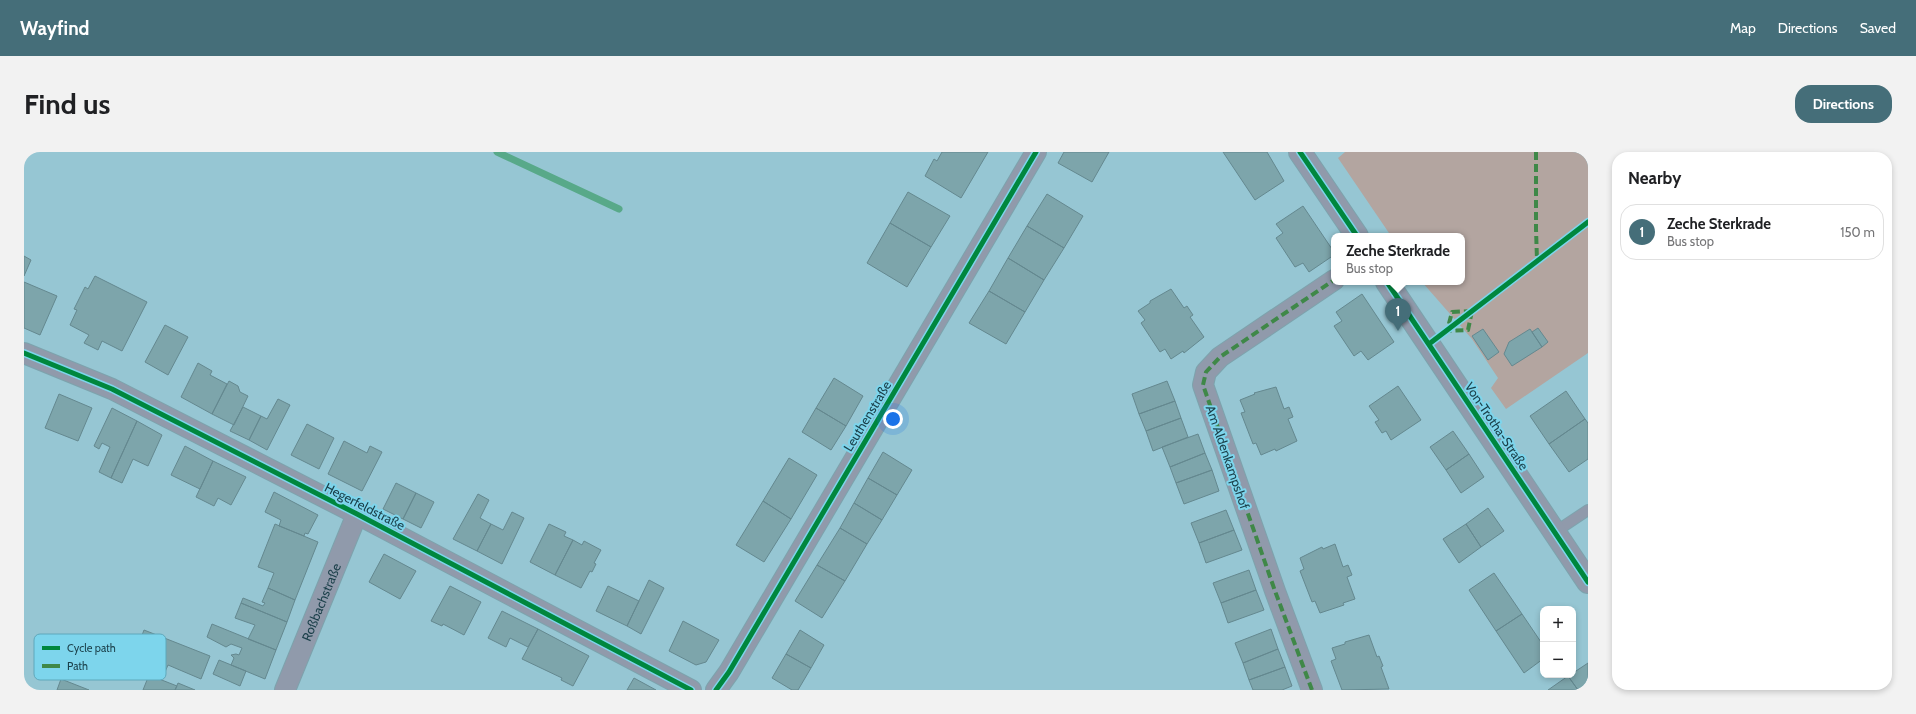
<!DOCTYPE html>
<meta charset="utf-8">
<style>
body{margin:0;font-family:Cabin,sans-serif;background:#f2f2f2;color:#202124}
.controls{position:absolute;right:12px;bottom:12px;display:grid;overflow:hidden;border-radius:8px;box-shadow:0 2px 6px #0003}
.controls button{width:36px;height:36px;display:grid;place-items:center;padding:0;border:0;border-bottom:1px solid #e0e0e0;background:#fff;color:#202124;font:20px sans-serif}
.you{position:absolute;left:869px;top:267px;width:14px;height:14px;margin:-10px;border:3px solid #fff;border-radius:50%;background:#1a73e8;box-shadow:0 0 0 6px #1a73e833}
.badge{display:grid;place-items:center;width:26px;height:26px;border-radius:50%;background:#456e79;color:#fff;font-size:13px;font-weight:700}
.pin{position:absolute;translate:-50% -33px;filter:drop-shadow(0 1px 2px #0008)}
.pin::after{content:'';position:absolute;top:21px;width:14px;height:12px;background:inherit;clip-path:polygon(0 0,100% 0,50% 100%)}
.popup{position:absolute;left:1307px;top:81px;width:134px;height:52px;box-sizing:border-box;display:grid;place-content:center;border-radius:8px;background:#fff;filter:drop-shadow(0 1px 3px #0005);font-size:13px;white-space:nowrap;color:#757577}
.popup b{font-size:15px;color:#202124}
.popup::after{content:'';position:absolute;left:50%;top:100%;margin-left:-8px;border:8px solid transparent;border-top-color:#fff}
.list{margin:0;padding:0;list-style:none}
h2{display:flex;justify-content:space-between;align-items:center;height:52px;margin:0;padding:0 16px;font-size:17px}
h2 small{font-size:13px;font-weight:400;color:#757577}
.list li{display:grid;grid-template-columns:26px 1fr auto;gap:12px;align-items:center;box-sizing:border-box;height:56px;margin:0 8px 8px;padding:0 8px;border:1px solid #e0e0e0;border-radius:16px}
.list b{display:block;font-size:15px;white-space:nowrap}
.list p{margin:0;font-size:13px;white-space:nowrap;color:#757577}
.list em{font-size:13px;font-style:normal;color:#757577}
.map{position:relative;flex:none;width:1564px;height:538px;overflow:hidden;border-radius:16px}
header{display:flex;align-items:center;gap:24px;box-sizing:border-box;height:56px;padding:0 20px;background:#456e79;color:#fff}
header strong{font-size:19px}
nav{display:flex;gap:22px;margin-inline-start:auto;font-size:14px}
.intro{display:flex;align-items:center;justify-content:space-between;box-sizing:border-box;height:96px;padding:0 24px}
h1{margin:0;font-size:28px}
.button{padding:10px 18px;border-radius:16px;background:#456e79;color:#fff;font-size:14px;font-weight:700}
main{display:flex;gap:24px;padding:0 24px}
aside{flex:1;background:#fff;border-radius:16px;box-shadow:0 2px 6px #0003}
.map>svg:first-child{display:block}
.green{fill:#b3a5a0}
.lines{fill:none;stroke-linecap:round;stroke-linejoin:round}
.stream{stroke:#58a989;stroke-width:7}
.building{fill:#7da5ab;stroke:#64888f}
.service-casing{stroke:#7da3ad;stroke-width:12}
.minor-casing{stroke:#7da3ad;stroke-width:22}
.tertiary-casing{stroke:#7da3ad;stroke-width:24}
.service{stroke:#909aab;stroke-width:10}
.minor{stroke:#909aab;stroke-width:20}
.tertiary{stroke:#909aab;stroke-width:22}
.quiet{stroke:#3f8848;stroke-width:4;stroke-dasharray:8 4;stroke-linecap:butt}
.cycleway-casing{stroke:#7dd5ec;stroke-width:8}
.cycleway{stroke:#00873e;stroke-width:5}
.labels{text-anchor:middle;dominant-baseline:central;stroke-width:4;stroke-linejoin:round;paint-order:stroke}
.street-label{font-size:13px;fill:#1a3f49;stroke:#7dd5ec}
.key{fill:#7dd5ec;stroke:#5fa8bb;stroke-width:1}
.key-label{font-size:11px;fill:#1a3f49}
</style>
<header>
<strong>Wayfind</strong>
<nav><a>Map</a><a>Directions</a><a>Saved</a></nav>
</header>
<div class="intro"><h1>Find us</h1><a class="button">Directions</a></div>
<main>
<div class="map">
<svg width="1564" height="538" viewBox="0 0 1564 538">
<rect width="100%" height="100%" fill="#96c6d3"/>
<path class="green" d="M1321,0H1564V201L1482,257L1467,236L1474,226L1448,187L1398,130H1438V84H1367L1314,6Z"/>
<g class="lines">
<path class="stream" d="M473,0L595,57"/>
</g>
<path class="building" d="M918,0H964L937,46L901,24L910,7L913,9Z
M1040,0H1085L1068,30L1034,11Z
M1199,0H1243L1260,29L1231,48Z
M884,40L926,64L907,95L866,71Z
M1023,42L1059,64L1040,96L1003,74Z
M1279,54L1310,100V103L1285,120L1279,111L1271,115L1252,86L1259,81L1252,72Z
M866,71L907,95L883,135L843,111Z
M1003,74L1040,96L1020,128L984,106Z
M0,104L7,108L0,124Z
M984,106L1020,128L1001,160L965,139Z
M71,124L123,150L98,199L78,189L74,198L60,191L65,183L46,173L53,158L50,157L61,135L64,137Z
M0,130L33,144L16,183L0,176Z
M1147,137L1160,156L1163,154L1169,163L1166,165L1180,185L1160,201L1159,199L1147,207L1141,197L1136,200L1117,171L1121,168L1114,159L1126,151V149Z
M965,139L1001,160L982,192L945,171Z
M1338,142L1370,190L1344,208L1337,199L1330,204L1310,174L1318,169L1312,160Z
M141,173L164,185L144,223L121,210Z
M1514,176L1524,190L1518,195L1508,180Z
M1459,177L1475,200L1464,208L1448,184Z
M1506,177L1518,195L1488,214L1480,202L1485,190Z
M174,211L188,219L186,223L203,232L188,262L157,245Z
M810,226L839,244L822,274L792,256Z
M205,229L214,234L216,240L224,244L210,273L188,262Z
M1143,229L1151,249L1115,262L1108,242Z
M1374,234L1397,268L1367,288L1362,279L1358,281L1351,270L1355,268L1345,254Z
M1252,235L1260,257L1265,255L1269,265L1264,267L1273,289L1252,299L1251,297L1237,303L1232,291L1229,292L1217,261L1221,260L1216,248L1231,242L1230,241Z
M1542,239L1561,267L1525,292L1506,264Z
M35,242L68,256L54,289L21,276Z
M254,247L266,253L243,298L225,288L237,264L243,267Z
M1151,249L1157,266L1122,279L1115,262Z
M219,255L237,264L225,288L206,279Z
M88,256L113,269L87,326L75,320L86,295L78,291L75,297L70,294Z
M792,256L822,274L807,298L778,280Z
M1157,266L1164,285L1129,299L1122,279Z
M1561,267L1564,271V307L1545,320L1525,292Z
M113,269L138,283L124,314L109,307L98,331L87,326Z
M283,272L310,286L295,317L267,303Z
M1429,279L1445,302L1422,318L1406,295Z
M1174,282L1181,301L1146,315L1138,295Z
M320,289L343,301L346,294L358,300L338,339L304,322Z
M161,294L189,309L176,337L147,323Z
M859,300L888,318L873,343L844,326Z
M1181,301L1188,318L1152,331L1146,315Z
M1445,302L1460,325L1437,341L1422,318Z
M765,306L793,323L767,367L739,349Z
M189,309L222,325L207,353L194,346L190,354L172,345Z
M1188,318L1195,339L1160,352L1152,331Z
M844,326L873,343L858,368L830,351Z
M372,331L392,341L379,367L359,357Z
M250,340L294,363L284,382L281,381L280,384L255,374L257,368L241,360Z
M392,341L410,350L397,376L379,367Z
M454,342L465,348L456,366L467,372L453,399L429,387Z
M739,349L767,367L740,410L712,393Z
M830,351L858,368L843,392L816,376Z
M1464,356L1480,379L1457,395L1442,372Z
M1202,358L1210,378L1175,391L1167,371Z
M488,360L500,366L478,412L453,399L467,372L479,378Z
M251,372L294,390L271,448L244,436L250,421L234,415Z
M525,372L542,380L540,384L549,388L531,423L506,410Z
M1442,372L1457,395L1435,411L1419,387Z
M816,376L843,392L821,429L793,413Z
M1210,378L1218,398L1182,411L1175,391Z
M549,388L558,393L560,389L577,398L570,411L572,412L568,420L566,419L557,436L531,423Z
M1311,392L1319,415L1324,413L1328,423L1323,425L1331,447L1319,451L1320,453L1296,461L1291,449L1288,450L1276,419L1280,417L1276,406L1298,395L1299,397Z
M360,402L392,419L376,447L345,430Z
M793,413L821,429L798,466L771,449Z
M1225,418L1232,438L1197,451L1189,431Z
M1470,421L1498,462L1472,479L1445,438Z
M625,428L640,436L617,482L603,474Z
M426,434L457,450L440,483L419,472L418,474L407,469Z
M584,434L615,449L603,474L572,459Z
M244,436L271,448L263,470L217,451L219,446L239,454L241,451L238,450Z
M1232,438L1240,458L1204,471L1197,451Z
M217,451L263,470L252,498L224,487L231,473L211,466Z
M478,459L514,477L504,495L486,486L482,495L464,486Z
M1498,462L1519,493V507L1500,521L1472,479Z
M659,469L695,488L682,510L672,513L645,499Z
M188,472L252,498L241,527L207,513L210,506L207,503L212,502L215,503L218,496L207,492L202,495L183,485Z
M514,477L565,504L549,534L537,528L538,526L498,507Z
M1247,477L1254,497L1219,511L1211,491Z
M120,478L186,504L177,527L144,513L141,520L109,507Z
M776,478L800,493L787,516L762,502Z
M1345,483L1353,505L1355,504L1359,514L1357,515L1365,537L1318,538L1307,509L1312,507L1308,496L1321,492V490Z
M1254,497L1261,515L1225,528L1219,511Z
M762,502L787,516L774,538H768L748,526Z
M195,508L222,519L216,534L189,522Z
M1564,511V538H1554L1544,524L1549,523V521Z
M1261,515L1268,534L1258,538H1229L1225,528Z
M125,523L153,534L151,538H119Z
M1544,524L1554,538H1524Z
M610,526L632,538H603Z
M37,527L65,538H33Z
M154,531L171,538H151Z"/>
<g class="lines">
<defs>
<path id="service" d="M1531,380L1564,358"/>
<g id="minor">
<path d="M0,201L88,237L333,362L667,538"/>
<path id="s1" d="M261,538L333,362"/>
<path d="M692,538L705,520L1012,0"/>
<path d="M1288,538L1251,439L1179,233L1182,220L1196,205L1310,128"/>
</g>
<path id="tertiary" d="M1276,0L1333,84
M1363,130L1564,430"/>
</defs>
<use href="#service" class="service-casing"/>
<use href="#minor" class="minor-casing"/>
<use href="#tertiary" class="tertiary-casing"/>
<use href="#service" class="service"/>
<use href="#minor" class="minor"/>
<use href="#tertiary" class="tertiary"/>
<path class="quiet" d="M1512,0V77L1513,108
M1448,159L1444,178L1423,179L1428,160Z
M1288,538L1251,439L1179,233L1182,220L1196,205L1310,128"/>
<defs>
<path id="cycleway" d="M1276,0L1333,84
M1363,130L1564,430
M1405,192L1564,70
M0,201L88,237L333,362L667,538
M692,538L705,520L1012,0"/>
</defs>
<use href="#cycleway" class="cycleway-casing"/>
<use href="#cycleway" class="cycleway"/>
</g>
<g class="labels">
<g class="street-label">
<text transform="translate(843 264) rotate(-59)">Leuthenstraße</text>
<text transform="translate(1473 274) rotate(56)">Von-Trotha-Straße</text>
<text transform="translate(1204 305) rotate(71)">Am Aldenkampshof</text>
<text transform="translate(341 354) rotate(27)">Hegerfeldstraße</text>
<text stroke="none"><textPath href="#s1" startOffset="95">Roßbachstraße</textPath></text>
</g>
</g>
<rect x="10" y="482" width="132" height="46" rx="6" class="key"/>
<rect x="18" y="494" width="18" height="4" fill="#00873e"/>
<rect x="18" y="512" width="18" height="4" fill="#3f8848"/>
<g class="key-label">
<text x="43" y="500">Cycle path</text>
<text x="43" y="518">Path</text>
</g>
</svg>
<div class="controls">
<button>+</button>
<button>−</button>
</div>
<div class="you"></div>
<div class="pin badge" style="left:1374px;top:179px">1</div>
<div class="popup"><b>Zeche Sterkrade</b>Bus stop</div>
</div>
<aside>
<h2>Nearby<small></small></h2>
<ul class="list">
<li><span class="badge">1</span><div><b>Zeche Sterkrade</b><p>Bus stop</p></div><em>150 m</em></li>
</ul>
</aside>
</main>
